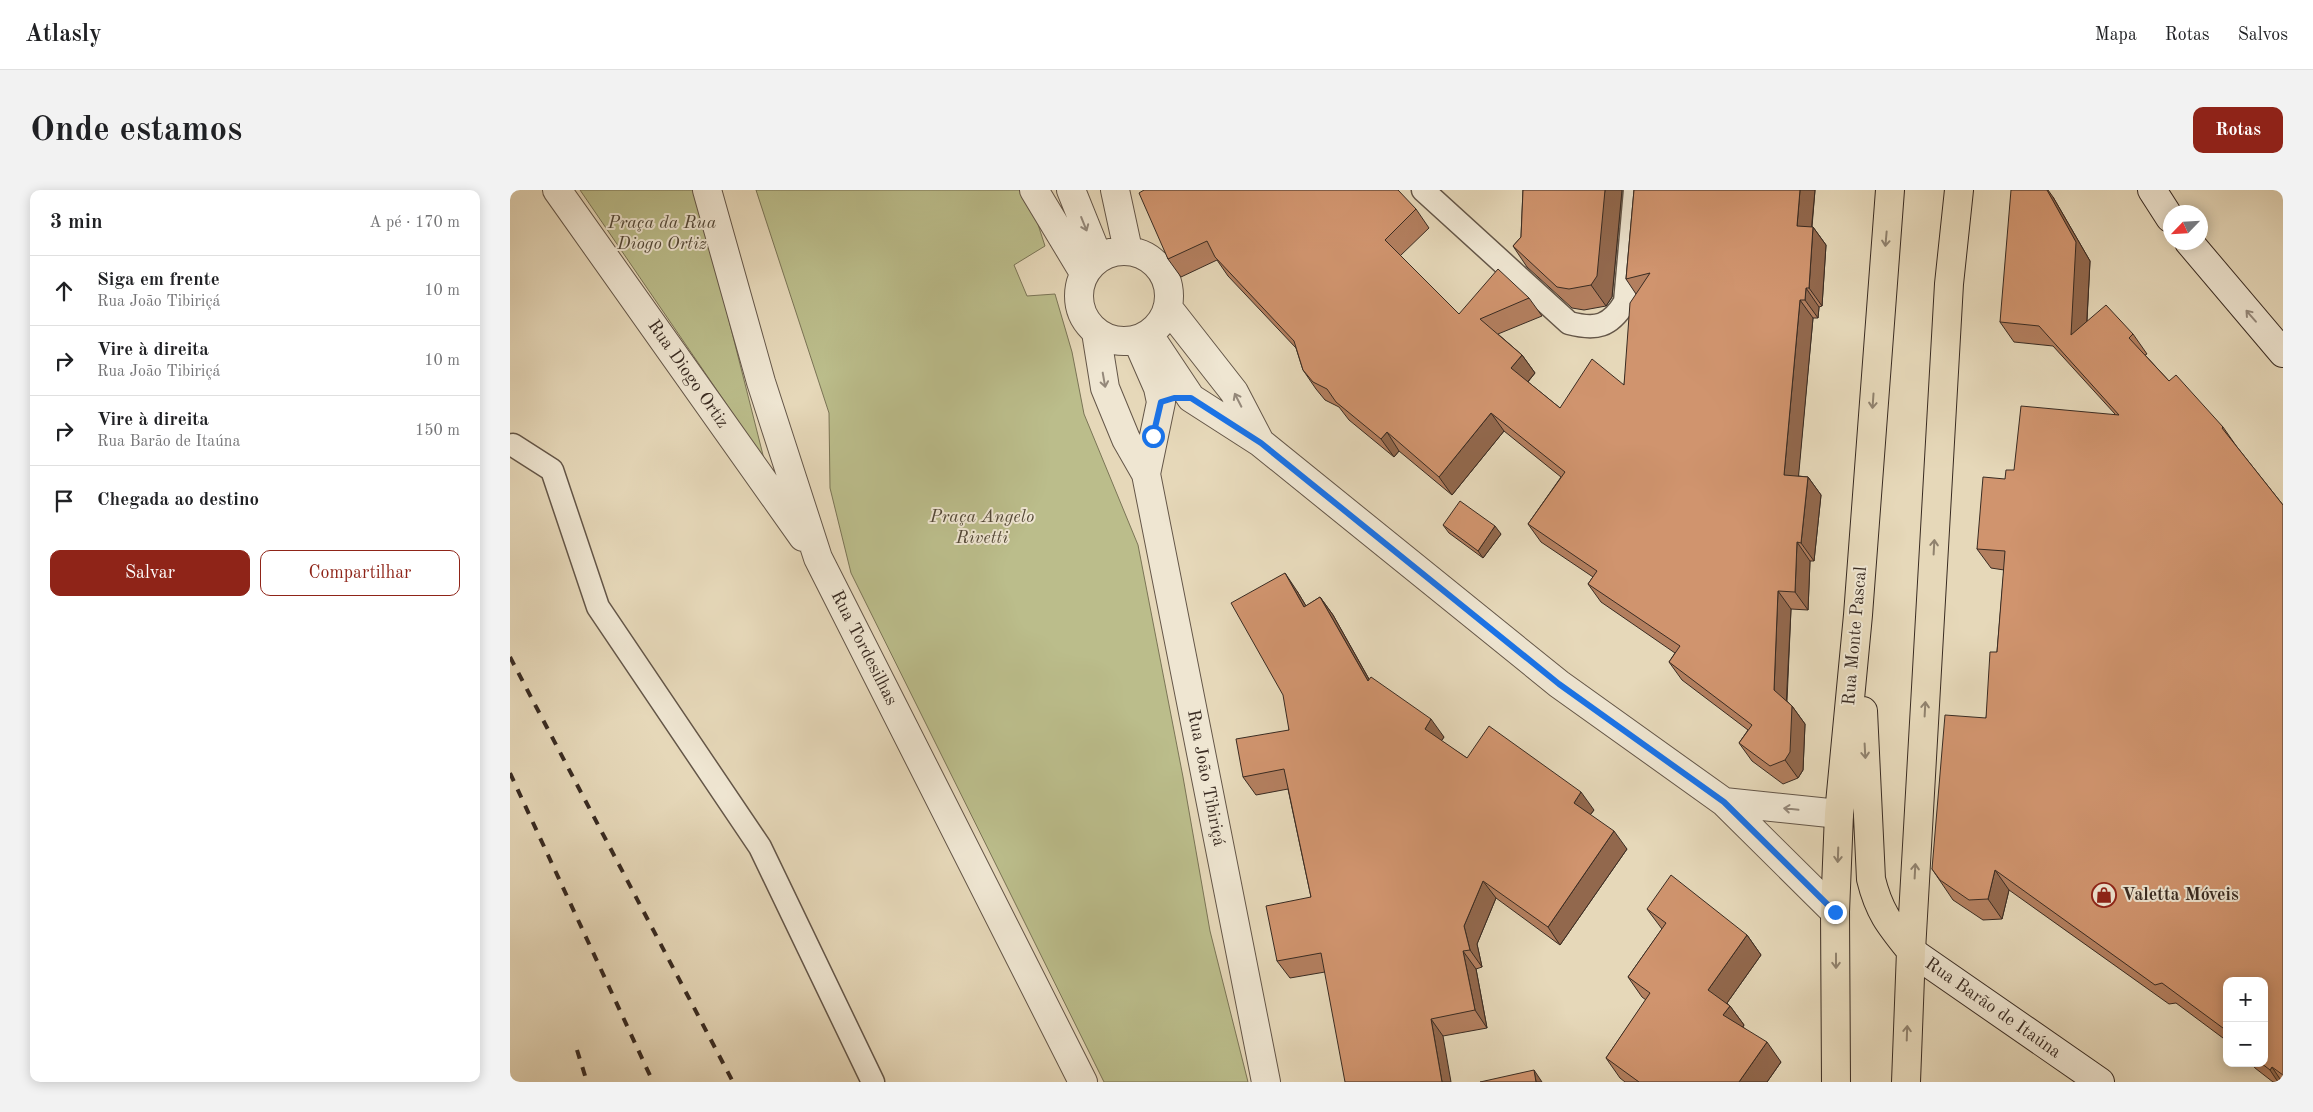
<!DOCTYPE html>
<html lang="pt">
<meta charset="utf-8">
<style>
body{margin:0;font-family:"Old Standard TT",serif;background:#f2f2f2;color:#202124}
.controls{position:absolute;right:15px;bottom:15px;display:grid;overflow:hidden;border-radius:10px;box-shadow:0 2px 12px #0003}
.controls button{width:45px;height:45px;display:grid;place-items:center;padding:0;border:0;border-bottom:1px solid #e0e0e0;background:#fff;color:#202124;font:25px sans-serif}
.compass{position:absolute;left:1653px;top:15px;width:45px;height:45px;border-radius:50%;background:#fff;box-shadow:0 2px 12px #0003;rotate:245deg}
.stop{position:absolute;width:15px;height:15px;margin:-11px;border:4px solid #1a73e8;border-radius:50%;background:#fff}
.stop.end{background:#1a73e8;border-color:#fff;box-shadow:0 1px 5px #0008}
.list{margin:0;padding:0;list-style:none}
h2{display:flex;justify-content:space-between;align-items:center;height:65px;margin:0;padding:0 20px;font-size:21px}
h2 small{font-size:16px;font-weight:400;color:#757577}
.list li{display:grid;grid-template-columns:32px 1fr auto;gap:15px;align-items:center;box-sizing:border-box;height:70px;padding:0 20px;border-top:1px solid #e0e0e0}
.list b{display:block;font-size:19px;white-space:nowrap}
.list p{margin:0;font-size:16px;white-space:nowrap;color:#757577}
.list em{font-size:16px;font-style:normal;color:#757577}
.actions{display:flex;gap:10px;padding:15px 20px}
.actions a{flex:1;padding:11px 0;border:1px solid #8f2418;border-radius:10px;text-align:center;font-size:18px;color:#8f2418}
.actions .main{background:#8f2418;color:#fff}
.icon{flex:none;width:28px;height:28px;fill:none;stroke:currentColor;stroke-width:2;stroke-linecap:round;stroke-linejoin:round}
.map{position:relative;flex:none;width:1773px;height:892px;overflow:hidden;border-radius:10px}
header{display:flex;align-items:center;gap:30px;box-sizing:border-box;height:70px;padding:0 25px;background:#fff;border-bottom:1px solid #e0e0e0}
header strong{font-size:24px}
nav{display:flex;gap:28px;margin-inline-start:auto;font-size:18px}
.intro{display:flex;align-items:center;justify-content:space-between;box-sizing:border-box;height:120px;padding:0 30px}
h1{margin:0;font-size:35px}
.button{padding:12px 22px;border-radius:10px;background:#8f2418;color:#fff;font-size:18px;font-weight:700}
main{display:flex;gap:30px;padding:0 30px}
aside{flex:1;background:#fff;border-radius:10px;box-shadow:0 2px 12px #0003}
.map>svg:first-child{display:block}
.green{fill:#bbbd8b;stroke:#7a7456}
.lines{fill:none;stroke-linecap:round;stroke-linejoin:round}
.lane-casing{stroke:#645648;stroke-width:25}
.street-casing{stroke:#645648;stroke-width:30}
.secondary-casing{stroke:#392b22;stroke-width:30}
.primary-casing{stroke:#392b22;stroke-width:30}
.lane{stroke:#efe6d2;stroke-width:22}
.street{stroke:#efe6d2;stroke-width:28}
.secondary{stroke:#efe6d2;stroke-width:28}
.primary{stroke:#e6d8b9;stroke-width:28}
.rail{stroke:#392b22;stroke-width:4;stroke-dasharray:9 9;stroke-linecap:butt}
.wall{fill:#b37f5f;stroke:#392b22}
.shaded-wall{fill:#92684d;stroke:#392b22}
.building{fill:#d0946e;stroke:#392b22}
.oneway{stroke:#94887a}
.oneway2{stroke:#90826e}
.route{stroke:#1a73e8;stroke-width:6}
.labels{text-anchor:middle;dominant-baseline:central;stroke-width:4;stroke-linejoin:round;paint-order:stroke}
.park-label{font-size:18px;font-style:italic;fill:#534837;stroke:#efe6d2}
.street-label{font-size:18px;fill:#392b22;stroke:#efe6d2}
.poi-label{font-size:18px;font-weight:bold;fill:#392b22;stroke:#efe6d2;text-anchor:start}
</style>
<header>
<strong>Atlasly</strong>
<nav><a>Mapa</a><a>Rotas</a><a>Salvos</a></nav>
</header>
<div class="intro"><h1>Onde estamos</h1><a class="button">Rotas</a></div>
<main>
<aside>
<h2>3 min<small>A pé · 170 m</small></h2>
<ul class="list">
<li><svg class="icon" aria-label="ahead" viewBox="0 0 24 24"><path d="M12 20V5M6 11l6-6 6 6"/></svg><div><b>Siga em frente</b><p>Rua João Tibiriçá</p></div><em>10 m</em></li>
<li><svg class="icon" aria-label="right" viewBox="0 0 24 24"><path d="M7 20v-9h11M14 6l5 5-5 5"/></svg><div><b>Vire à direita</b><p>Rua João Tibiriçá</p></div><em>10 m</em></li>
<li><svg class="icon" aria-label="right" viewBox="0 0 24 24"><path d="M7 20v-9h11M14 6l5 5-5 5"/></svg><div><b>Vire à direita</b><p>Rua Barão de Itaúna</p></div><em>150 m</em></li>
<li><svg class="icon" aria-label="arrive" viewBox="0 0 24 24"><path d="M6 21V4h12l-3 4 3 4H6"/></svg><div><b>Chegada ao destino</b></div></li>
</ul>
<div class="actions"><a class="main">Salvar</a><a>Compartilhar</a></div>
</aside>
<div class="map">
<svg width="1773" height="892" viewBox="0 0 1773 892">
<rect width="100%" height="100%" fill="#e6d8b9"/>
<filter id="stains"><feTurbulence type="fractalNoise" baseFrequency=".004" numOctaves="4"/><feColorMatrix values="0 0 0 0 .2 0 0 0 0 .09 0 0 0 0 .02 0 0 0 .5 -.17"/></filter>
<radialGradient id="worn" r=".72"><stop offset=".6" stop-color="#630" stop-opacity="0"/><stop offset="1" stop-color="#630" stop-opacity=".3"/></radialGradient>
<path class="green" d="M70,0H186L254,269Z
M246,0H513L524,22L535,56L504,75L517,106L545,104L562,162L574,224L628,355L673,587L700,741L738,892H594L341,383L320,298L319,223Z"/>
<g class="lines">
<defs>
<path id="lane" d="M913,0L1059,133C1086,140 1100,137 1115,112L1125,0
M3,255L42,280L88,417L250,657L363,892"/>
<path id="street" d="M47,0L293,347
M197,0L251,192L308,368L573,892
M524,0L574,83
M561,0L588,67
M605,0L618,60
M569 106a45 45 0 1 1 90 0a45 45 0 1 1-90 0Z
M659,119L724,202L749,250
M586,142L595,198L616,249L636,284L756,892
M639,145L681,208L751,253L1049,494L1214,612L1325,722
M627,150L648,198L651,212L636,284
M1214,612L1329,624"/>
<path id="secondary" d="M1642,0L1660,28
M1679,52L1773,163
M1401,761L1590,892"/>
<path id="primary" d="M1353,521L1361,689C1369,722 1380,735 1401,761
M1326,892L1325,722L1329,624L1348,425L1380,0
M1396,892L1401,761L1439,94L1449,0"/>
</defs>
<use href="#lane" class="lane-casing"/>
<use href="#street" class="street-casing"/>
<use href="#secondary" class="secondary-casing"/>
<use href="#primary" class="primary-casing"/>
<use href="#lane" class="lane"/>
<use href="#street" class="street"/>
<use href="#secondary" class="secondary"/>
<use href="#primary" class="primary"/>
<path class="rail" d="M0,467L223,892
M0,583L143,892
M67,860L77,892"/>
</g>
<path class="wall" d="M634,0L906,19L919,38L890,66L949,124L1019,108L1032,126L988,144L1012,165L1025,183L1018,192L1050,218L1114,195L1126,104L1116,89L1124,0H1305L1302,37H1303L1316,55L1312,116L1309,117L1308,128H1303L1288,286L1298,287L1311,305L1304,371H1300L1298,420L1281,419L1277,511L1282,516L1295,534L1293,580L1288,588L1273,594L1242,571L1229,553L1238,540L1172,490L1159,472L1165,463L1091,412L1078,394L1083,387L1031,352L1018,334L1051,287L994,241L942,305L889,261L884,267L839,230L829,217L815,210L806,199L793,180L786,158L718,86L707,70L671,87L658,69Z
M1013,0H1112L1102,107L1096,116L1074,120L1062,118L1017,77L1003,56L1011,47Z
M1543,7L1580,71L1577,131L1623,144L1637,164L1635,165L1659,191L1713,237L1727,257L1773,315V892H1763L1745,878L1741,873H1754L1717,791V851L1666,813L1659,814L1499,700L1492,729L1473,730L1443,710L1422,679L1476,528L1487,462L1494,380L1481,378L1467,359L1495,289L1504,280L1605,224L1543,156L1504,152L1490,132Z
M933,335L991,344L973,368L939,343Z
M787,401L796,416L810,407L823,425L859,489L934,547L931,551L957,568L1084,620L1080,625L1117,659L1050,755L986,708L967,754L972,777L966,779L977,838L933,846L815,782L780,788L767,771L801,707L778,599L746,605L733,587L779,540Z
M1137,719L1237,745L1251,765L1217,813L1220,816L1234,835L1233,837L1271,872L1257,892H1115L1110,888L1096,868L1136,810L1132,807L1118,787L1152,739Z"/>
<path class="shaded-wall" d="M1095,0H1112L1102,107L1096,116L1081,95Z
M1290,0H1305L1300,54L1287,36Z
M1537,0H1538L1543,7L1580,71L1575,164L1561,145Z
M1303,37L1316,55L1312,116L1299,98Z
M1296,98L1309,117L1308,128L1295,110Z
M1290,110L1303,128L1287,303L1274,285Z
M1012,165L1025,183L1014,196L1001,178Z
M981,223L994,241L942,305L929,287Z
M877,242L889,261L884,267L871,249Z
M1298,287L1311,305L1304,371L1291,353Z
M985,336L991,344L973,368L968,361Z
M1287,352L1300,371L1298,420L1285,402Z
M775,383L787,401L807,434L794,417Z
M1268,401L1281,419L1276,518L1264,500Z
M810,407L823,425L870,509L858,491Z
M1282,516L1295,534L1293,580L1288,588L1275,570Z
M921,529L934,547L927,557L915,539Z
M1071,602L1084,620L1076,630L1064,613Z
M1104,641L1117,659L1050,755L1038,737Z
M1485,680L1499,700L1492,729L1478,709Z
M973,691L986,708L967,754L972,777L960,760L954,736Z
M1237,745L1251,765L1212,820L1198,800Z
M953,761L966,779L977,838L965,820Z
M1220,816L1234,835L1227,844L1213,825Z
M921,829L933,846L941,892H932Z
M1257,852L1271,872L1257,892H1229Z
M1762,877L1772,892H1768L1760,880Z
M1024,880L1032,892H1026Z"/>
<path class="building" d="M634,0H888L906,19L875,50L949,124L988,79L1019,108L970,129L1012,165L1001,178L1050,218L1082,169L1114,195L1120,113L1140,83L1116,89L1124,0H1290L1287,36L1303,37L1299,98H1296L1295,110H1290L1274,285L1298,287L1291,353L1287,352L1285,402L1268,401L1264,500L1282,516L1280,562L1275,570L1260,576L1229,553L1242,535L1159,472L1170,456L1078,394L1087,381L1018,334L1055,282L981,223L929,287L877,242L871,249L826,212L817,199L803,192L793,180L784,151L705,67L697,51L658,69L629,3Z
M1013,0H1095L1087,86L1081,95L1059,99L1047,97L1003,56L1011,47Z
M1501,0H1537L1566,52L1561,145L1596,115L1623,144L1619,148L1659,191L1666,185L1713,237L1712,238L1773,315V885L1762,877L1760,880L1751,873H1754V791H1717V841L1652,793L1645,795L1485,680L1478,709L1459,710L1430,690L1422,679L1435,525L1476,528L1480,462H1487L1495,361L1467,359L1473,287L1495,289L1496,280H1504L1511,216L1609,225L1529,136L1490,132Z
M950,311L985,336L968,361L933,335Z
M775,383L794,417L810,407L858,491L861,487L921,529L915,539L957,568L979,536L1071,602L1064,613L1104,641L1038,737L973,691L954,736L960,760L953,761L965,820L921,829L932,892H835L811,763L767,771L756,716L801,707L774,579L733,587L726,549L779,540L773,505L721,413Z
M1161,685L1237,745L1198,800L1220,816L1213,825L1257,852L1229,892H1129L1096,868L1140,803L1118,787L1156,733L1137,719Z
M1024,880L1026,892H970Z"/>
<defs><path id="oneway-shaft" d="M-6 0H5M1.5-3L5.5 0L1.5 3" fill="none" stroke-width="1.6" stroke-linecap="round" stroke-linejoin="round" transform="scale(1.25)"/></defs>
<g class="oneway">
<use href="#oneway-shaft" transform="translate(574 34) rotate(68)"/>
<use href="#oneway-shaft" transform="translate(1741 126) rotate(-131)"/>
<use href="#oneway-shaft" transform="translate(594 190) rotate(80)"/>
<use href="#oneway-shaft" transform="translate(728 210) rotate(-117)"/>
<use href="#oneway-shaft" transform="translate(1281 619) rotate(-174)"/>
</g>
<g class="oneway2">
<use href="#oneway-shaft" transform="translate(1376 49) rotate(95)"/>
<use href="#oneway-shaft" transform="translate(1363 211) rotate(94)"/>
<use href="#oneway-shaft" transform="translate(1424 357) rotate(-87)"/>
<use href="#oneway-shaft" transform="translate(1415 519) rotate(-87)"/>
<use href="#oneway-shaft" transform="translate(1355 561) rotate(87)"/>
<use href="#oneway-shaft" transform="translate(1328 665) rotate(92)"/>
<use href="#oneway-shaft" transform="translate(1405 681) rotate(-87)"/>
<use href="#oneway-shaft" transform="translate(1326 771) rotate(90)"/>
<use href="#oneway-shaft" transform="translate(1397 843) rotate(-88)"/>
</g>
<g class="lines">
<path class="route" d="M643,246L651,212L664,208H681L751,253L1049,494L1214,612L1325,722"/>
</g>
<defs>
<symbol id="shop-ring" viewBox="-11 -11 22 22"><circle r="9.5" fill="#efe6d2" stroke="#8f2418" stroke-width="1.5"/><path d="M-5-2.5h2.3a2.7 3.5 0 0 1 5.4 0H5L5.5 6h-11ZM-1.5-2.5h3a1.5 2.3 0 0 0-3 0Z" fill="#8f2418"/></symbol>
</defs>
<g fill-rule="evenodd">
<use href="#shop-ring" x="1580" y="691" width="28" height="28"/>
</g>
<g class="labels">
<g class="park-label">
<text x="152" y="33">Praça da Rua<tspan x="152" dy="21">Diogo Ortiz</tspan></text>
<text x="472" y="327">Praça Angelo<tspan x="472" dy="21">Rivetti</tspan></text>
</g>
<g class="street-label">
<text transform="translate(178 184) rotate(55)">Rua Diogo Ortiz</text>
<text transform="translate(1345 446) rotate(-85)">Rua Monte Pascal</text>
<text transform="translate(354 458) rotate(63)">Rua Tordesilhas</text>
<text transform="translate(696 588) rotate(79)">Rua João Tibiriçá</text>
<text transform="translate(1483 818) rotate(35)">Rua Barão de Itaúna</text>
</g>
<g class="poi-label">
<text x="1612" y="705">Valetta Móveis</text>
</g>
</g>
<rect width="100%" height="100%" filter="url(#stains)"/>
<rect width="100%" height="100%" fill="url(#worn)"/>
</svg>
<div class="controls">
<button>+</button>
<button>−</button>
</div>
<svg class="compass" viewBox="-18 -18 36 36"><path d="M0-13l5 13h-10z" fill="#e53935"/><path d="M0 13l5-13h-10z" fill="#757577"/></svg>
<div class="stop" style="left:643px;top:246px"></div>
<div class="stop end" style="left:1325px;top:722px"></div>
</div>
</main>
